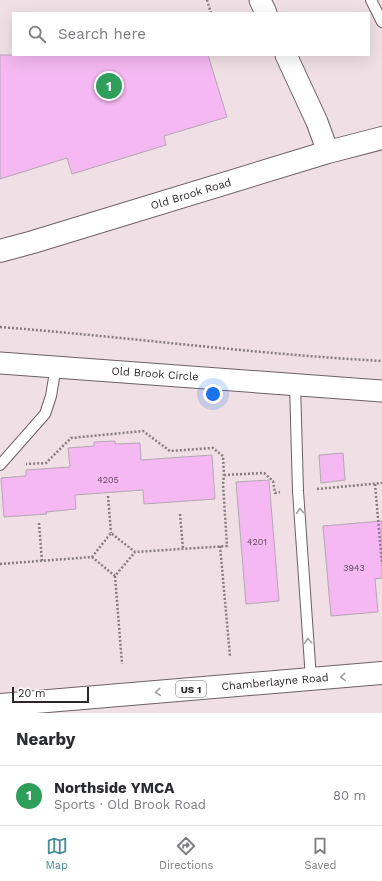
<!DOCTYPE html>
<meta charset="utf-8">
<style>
body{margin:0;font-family:"Work Sans",sans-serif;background:#f7f7f7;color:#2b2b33}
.scale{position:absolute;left:12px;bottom:10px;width:77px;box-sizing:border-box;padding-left:4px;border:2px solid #2d2729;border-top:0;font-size:11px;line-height:14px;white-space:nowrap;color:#2d2729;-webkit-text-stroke:3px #fff;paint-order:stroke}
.you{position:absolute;left:213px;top:394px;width:14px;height:14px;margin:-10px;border:3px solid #fff;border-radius:50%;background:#1a73e8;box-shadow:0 0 0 6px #1a73e833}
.badge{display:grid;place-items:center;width:26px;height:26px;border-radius:50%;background:#468b98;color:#fff;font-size:13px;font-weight:700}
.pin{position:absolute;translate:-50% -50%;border:2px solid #fff;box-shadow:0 1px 4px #0006}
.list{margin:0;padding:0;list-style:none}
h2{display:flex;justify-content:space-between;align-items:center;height:52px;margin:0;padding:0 16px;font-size:17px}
h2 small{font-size:13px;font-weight:400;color:#7c7c81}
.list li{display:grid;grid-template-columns:26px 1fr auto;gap:12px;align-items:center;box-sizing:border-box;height:60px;padding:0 16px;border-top:1px solid #e1e1e2}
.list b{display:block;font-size:15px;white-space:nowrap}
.list p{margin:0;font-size:13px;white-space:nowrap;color:#7c7c81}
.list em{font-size:13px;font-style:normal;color:#7c7c81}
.icon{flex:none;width:22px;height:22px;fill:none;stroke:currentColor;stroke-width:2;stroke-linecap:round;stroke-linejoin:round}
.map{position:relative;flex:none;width:382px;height:713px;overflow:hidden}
.search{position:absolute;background:#fff;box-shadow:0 4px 16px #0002;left:12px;right:12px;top:12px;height:44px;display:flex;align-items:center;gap:10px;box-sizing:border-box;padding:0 14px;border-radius:0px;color:#7c7c81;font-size:15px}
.sheet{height:112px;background:#fff}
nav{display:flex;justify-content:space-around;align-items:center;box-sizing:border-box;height:56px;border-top:1px solid #e1e1e2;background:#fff;font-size:11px;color:#7c7c81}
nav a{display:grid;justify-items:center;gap:2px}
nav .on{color:#468b98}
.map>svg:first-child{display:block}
.building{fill:#f5b8f2;stroke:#b3a8b2}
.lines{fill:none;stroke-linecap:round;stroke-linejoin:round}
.service-casing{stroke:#6d6064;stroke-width:12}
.minor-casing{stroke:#6d6064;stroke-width:23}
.tertiary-casing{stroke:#6d6064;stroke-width:24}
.primary-casing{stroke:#6d6064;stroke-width:24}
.path{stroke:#867c7f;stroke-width:2.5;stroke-dasharray:2 2;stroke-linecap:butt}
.service{stroke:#fff;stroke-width:10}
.minor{stroke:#fff;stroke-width:21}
.tertiary{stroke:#fff;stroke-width:22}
.primary{stroke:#fff;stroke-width:22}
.oneway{stroke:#a09e9f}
.labels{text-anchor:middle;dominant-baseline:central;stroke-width:3;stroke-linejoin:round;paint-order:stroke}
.number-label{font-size:9px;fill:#5f4b5b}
.shield{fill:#fff;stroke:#6c6869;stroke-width:1}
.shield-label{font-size:10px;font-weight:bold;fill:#2d2729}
.street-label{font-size:11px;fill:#2d2729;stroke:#fff}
</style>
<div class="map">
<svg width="382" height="713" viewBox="0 0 382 713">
<rect width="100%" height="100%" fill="#f0e0e5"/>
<path class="building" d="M0,55H208L227,117L164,136L166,145L72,174L67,158L0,179Z
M115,441V444L140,443L141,460L212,455L215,499L144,504L143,490L75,495L76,509L46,512L47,514L4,517L1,478L26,476V470L70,467L68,448L94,446V442Z
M343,453L345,480L321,483L319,455Z
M269,480L279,601L246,604L236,482Z
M382,521V578L375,579L378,612L331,616L323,526Z"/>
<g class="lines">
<defs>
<path id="service" d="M371,0L382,22
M295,384L298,491L311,679
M0,465L45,414L51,396L56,366"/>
<path id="minor" d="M260,0L266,13
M286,55L317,122L328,152
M0,363L382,391"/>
<path id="tertiary" d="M0,251L33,242L328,152L382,138"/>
<path id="primary" d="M0,705L382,673"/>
</defs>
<use href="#service" class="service-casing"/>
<use href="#minor" class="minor-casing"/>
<use href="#tertiary" class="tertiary-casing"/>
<use href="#primary" class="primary-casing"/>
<path class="path" d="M207,0L211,13
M0,327C128,337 254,354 382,361
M224,475L264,473L273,481L275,493L280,492
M375,484L382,564
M317,489L382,483
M108,496L111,533
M180,514L183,549
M39,523L42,561
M220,546L230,656
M92,557L115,576L135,552
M0,564L92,557L111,533L135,552L227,546L223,484L224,475L223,456L213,448L170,451L143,431L71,438L46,463L26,464
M115,576L122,664"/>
<use href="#service" class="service"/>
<use href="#minor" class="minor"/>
<use href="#tertiary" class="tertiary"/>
<use href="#primary" class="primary"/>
</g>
<defs><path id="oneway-chevron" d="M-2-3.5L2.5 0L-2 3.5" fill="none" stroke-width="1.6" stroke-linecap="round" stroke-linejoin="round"/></defs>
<g class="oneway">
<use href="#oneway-chevron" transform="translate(300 511) rotate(-94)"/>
<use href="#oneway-chevron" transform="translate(308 641) rotate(-94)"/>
<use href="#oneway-chevron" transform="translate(343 677) rotate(175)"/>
<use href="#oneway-chevron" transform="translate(158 692) rotate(175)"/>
</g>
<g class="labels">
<g class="number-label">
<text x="108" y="480">4205</text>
<text x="257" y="542">4201</text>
<text x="354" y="568">3943</text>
</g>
<rect class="shield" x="176" y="681" width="30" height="16" rx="3"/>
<g class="shield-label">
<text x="191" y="689">US 1</text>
</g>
<g class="street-label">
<text transform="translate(191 194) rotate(-17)">Old Brook Road</text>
<text transform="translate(155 374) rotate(4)">Old Brook Circle</text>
<text transform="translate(275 682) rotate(-5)">Chamberlayne Road</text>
</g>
</g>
</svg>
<div class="scale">20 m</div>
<div class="you"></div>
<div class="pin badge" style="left:109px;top:86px;background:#2e9e5b">1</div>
<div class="search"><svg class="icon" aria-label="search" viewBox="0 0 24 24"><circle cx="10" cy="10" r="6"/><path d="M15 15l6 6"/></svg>Search here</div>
</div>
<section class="sheet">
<h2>Nearby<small></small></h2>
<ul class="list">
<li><span class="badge" style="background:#2e9e5b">1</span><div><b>Northside YMCA</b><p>Sports · Old Brook Road</p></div><em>80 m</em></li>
</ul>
</section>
<nav>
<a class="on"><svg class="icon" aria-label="map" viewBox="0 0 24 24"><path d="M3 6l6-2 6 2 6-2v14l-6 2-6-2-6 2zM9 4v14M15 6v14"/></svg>Map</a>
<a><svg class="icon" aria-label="directions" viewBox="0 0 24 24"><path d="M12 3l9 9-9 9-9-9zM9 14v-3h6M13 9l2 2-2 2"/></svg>Directions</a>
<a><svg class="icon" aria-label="saved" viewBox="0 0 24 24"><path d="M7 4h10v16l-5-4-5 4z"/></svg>Saved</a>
</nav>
